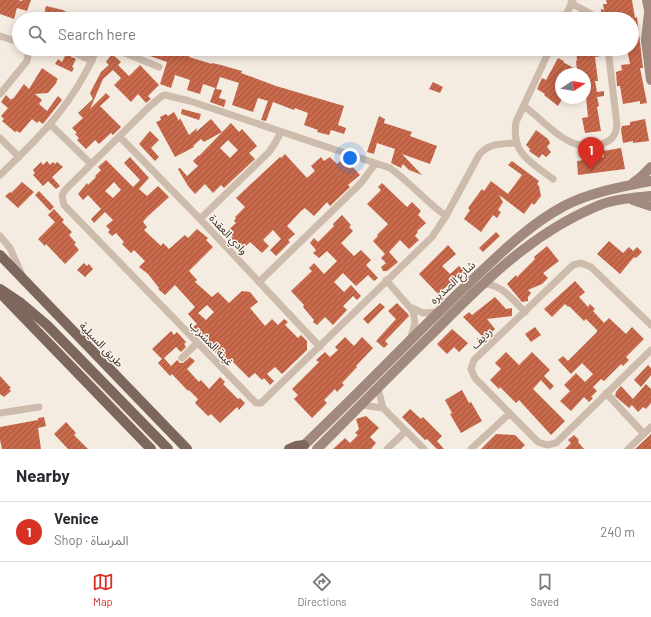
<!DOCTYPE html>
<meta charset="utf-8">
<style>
body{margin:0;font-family:Barlow,"Noto Sans Arabic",sans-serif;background:#f2f2f3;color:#2b2b33}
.compass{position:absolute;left:555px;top:68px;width:36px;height:36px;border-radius:50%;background:#fff;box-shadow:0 2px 10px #0003;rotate:78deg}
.you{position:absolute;left:350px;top:158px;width:14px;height:14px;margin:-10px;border:3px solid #fff;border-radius:50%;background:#1a73e8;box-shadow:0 0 0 6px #1a73e833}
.badge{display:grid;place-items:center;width:26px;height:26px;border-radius:50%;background:#d93025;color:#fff;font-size:13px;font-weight:700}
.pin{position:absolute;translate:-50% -33px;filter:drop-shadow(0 1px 2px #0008)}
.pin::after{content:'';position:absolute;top:21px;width:14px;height:12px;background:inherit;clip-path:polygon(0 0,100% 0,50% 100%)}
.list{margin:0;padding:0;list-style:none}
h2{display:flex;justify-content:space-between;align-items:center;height:52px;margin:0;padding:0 16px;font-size:17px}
h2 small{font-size:13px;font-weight:400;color:#7c7c81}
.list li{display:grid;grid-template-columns:26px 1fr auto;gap:12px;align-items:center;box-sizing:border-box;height:60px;padding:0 16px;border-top:1px solid #e1e1e2}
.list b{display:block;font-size:15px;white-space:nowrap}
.list p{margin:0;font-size:13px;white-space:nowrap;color:#7c7c81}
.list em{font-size:13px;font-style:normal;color:#7c7c81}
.icon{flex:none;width:22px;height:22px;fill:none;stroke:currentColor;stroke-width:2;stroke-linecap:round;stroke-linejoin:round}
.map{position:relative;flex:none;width:651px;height:449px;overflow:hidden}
.search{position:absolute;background:#fff;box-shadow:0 2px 10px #0003;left:12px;right:12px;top:12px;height:44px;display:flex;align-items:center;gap:10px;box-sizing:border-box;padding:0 14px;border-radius:22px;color:#7c7c81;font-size:15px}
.sheet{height:112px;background:#fff}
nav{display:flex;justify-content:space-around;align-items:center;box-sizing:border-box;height:56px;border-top:1px solid #e1e1e2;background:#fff;font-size:11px;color:#7c7c81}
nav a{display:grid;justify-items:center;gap:2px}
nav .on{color:#d93025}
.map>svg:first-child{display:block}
.building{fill:url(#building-hatch);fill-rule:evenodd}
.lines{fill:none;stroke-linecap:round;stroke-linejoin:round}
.street{stroke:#cdbbac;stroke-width:7}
.secondary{stroke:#a18a7d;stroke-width:10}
.primary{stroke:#7d675c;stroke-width:10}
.labels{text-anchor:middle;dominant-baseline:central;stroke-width:3;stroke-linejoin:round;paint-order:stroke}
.street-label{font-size:11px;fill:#3b302b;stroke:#fbf5ee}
</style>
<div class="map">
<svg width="651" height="449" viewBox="0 0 651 449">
<defs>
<pattern id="building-hatch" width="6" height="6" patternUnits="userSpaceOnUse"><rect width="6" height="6" fill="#c8694b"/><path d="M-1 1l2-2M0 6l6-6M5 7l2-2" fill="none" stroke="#a4573f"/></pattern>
</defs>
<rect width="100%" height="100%" fill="#f4ebe1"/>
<path class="building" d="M0,0H18L22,1L23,0H31L27,11L17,8L14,19L0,14Z
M606,0H632L635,18L637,17L643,68H640L647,103L640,104V101L623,104L620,86H617L616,72L622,70L621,65L630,64L627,49H632V19H605L604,16L601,14V9L604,10L603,4H607Z
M46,6L63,10L79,19H43Z
M133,49H166L178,53V51L190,55L189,57L212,64V63L221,65L242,71L241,73L276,86L344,106L338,125L346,128L344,134L331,130L329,135L317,132L318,130L304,125L308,113L295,108L294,110L273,102L266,121L261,120L268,101L258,98L253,112L232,105L239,83L220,77L216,89L222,90L219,98L226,100L224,107L210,102L215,88L203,84L200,94L187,90L190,80L175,75L171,88L160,84L167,62L133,50Z
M576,49H600L601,56L595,57L598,81H595L597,92L604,91V96L597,97L599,106L597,107L601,131L585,133L582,118L588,117L585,88V86L589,85L587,74H561V101L558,106L544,95L545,94L537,89L542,78L546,80L558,58L564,61L563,62L577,70L576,61L577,60Z
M66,54L76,59L72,67L74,68L72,72L55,64L58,59L62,62Z
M112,54L121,62L118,65L129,76L140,65L159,85L148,96L151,99L146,103L138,94L131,102L114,85L121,78L113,70L103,79L90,109L106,93L110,97L100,106L121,127L113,135L111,133L99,144L95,140L86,149L77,140L79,138L75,134L77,133L72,128L83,118L78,113L93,99L90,93L101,72L109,65L106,62Z
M42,68L58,79L56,82H57L48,93L35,94L42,100L39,104L47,111L58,96L62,100L43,124L39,121L37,123L32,119L20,133L17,131L15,132L2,121L4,119L1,116L8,108L1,102L6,95L11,100L12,98L13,99L24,84L29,89Z
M433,82L443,87L440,93L429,89Z
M182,109L201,114L199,120L181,114Z
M174,112L179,121L180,118L189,135L197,128L196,132L211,119L222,132L204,142L201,139L193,146L194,147L175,157L156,122L161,120L160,117L166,114L168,116Z
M379,116L385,119L384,123L412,132L410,136L437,146L430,164L402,154L422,175L409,170L403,164L401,168L391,163L395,149L377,143L374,154L367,152Z
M645,119L649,141L633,143V141L623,143L621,130L622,126L630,125V122Z
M231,123L239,132L242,129L257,146L249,153L255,159L224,188L221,185L213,193L205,184L195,194L188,186L178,169L180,168L187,176L198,166L193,161L199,155V156ZM228,140L238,150L230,158L220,148Z
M536,130L548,139L550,143L547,147L551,152L546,157L542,154L539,158L529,151L530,149L526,145Z
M150,131L159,140L151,148L159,157L155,161L139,144Z
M621,148L625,169L578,175L577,161L604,157L603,151Z
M285,154L307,178L315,171L311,166L321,157L324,161L330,157L337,164L340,161L347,167L350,164L360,175L348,185L350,187L330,206L327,202L314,216L305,208L301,211L287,226L295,234L288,240L290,242L276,256L270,250L281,239L273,230L263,240L269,246L262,253L250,242L242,250L231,238L233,236L227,231L236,223L234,221L236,218L235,217L245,207L236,198L280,157L281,158Z
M130,157L149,178L139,189L147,196L158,186L169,197L146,218L143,222L147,227L144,230L161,246L163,243L169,249L185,235L188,238L197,229L208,238L206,240L213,247L189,271L197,280L195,282L212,297L218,292L229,303L242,291L250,292L258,302L250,308L265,326L272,319L278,325L284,319L288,322L285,325L298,338L301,335L307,341V350L282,374L275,367L267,374L274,381L270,385L264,378L262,380L255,373L249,378L232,361L231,363L219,351L216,353L195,333L197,331L193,327L197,324L188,314L195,307L175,285L165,295L158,289L159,288L148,274L139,267L145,261L134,250L131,253L122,244L124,242L116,233L112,236L108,232L110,230L106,226L113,220L105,212L94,223L91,219L101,209L88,195L83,200L78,194L87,183L88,185L96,177L95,176L101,170L98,167L106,160L133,187L140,180L124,163ZM114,182L121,190L113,198L105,191ZM207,305L214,312L206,320L198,313Z
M47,161L50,165L53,162L55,164L57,162L63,167L52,177L60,186L56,189L48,181L43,186L33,175L35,173L33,170L41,162L43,165Z
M512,161L539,181L537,184L539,186L541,196L534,205L532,203L524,214L499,195L503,202L498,210L501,212L497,218L493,215L481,232L464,219L470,210L468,208L482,189L484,191L491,181L508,194L522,175L508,165Z
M22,182L34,192L18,208L5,196L10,192L11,193Z
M382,183L407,207L412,202L421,211L418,215L426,223L417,231L418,232L415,236L419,240L409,249L400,240L389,252L398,262L387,271H383L381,267L386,263L381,258L385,254L373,241L378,236L377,235L388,224L367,204L381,190L378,187Z
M39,191L54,207L50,211L35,195Z
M54,209L64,220L62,222L72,232L69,235L76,243L74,244L79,250L65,264L46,244L45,246L38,239L55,222L48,215Z
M342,215L351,225L349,227L353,231L341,243L354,256L361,250L371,260L366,265L378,278L374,281L368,275L356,286L343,273L334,282L344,292L351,285L361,296L357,300L353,296L343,306L347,310L333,325L325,317L317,325L313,322L314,320L303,307L304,305L291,291L312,271L309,268L314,263L324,274L337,261L327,251L319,258L313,253L316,250L310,243L314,238L318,242L334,226L333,224Z
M496,232L500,236L483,252L479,248Z
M609,241L623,253L629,247L633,251L637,247L642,252L636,258L634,257L620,274L597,254Z
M448,245L456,254L442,266L450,274L459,266L464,271L438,294L419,274Z
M547,246L559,261L543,273L548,278L542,284L528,290L531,293L528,297V301L522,302L507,284L516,275L517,277L535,259L534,257Z
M84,263L87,266L89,264L93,269L85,277L77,270Z
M575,281L585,292L579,297L588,307L590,304L595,309L593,311L604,323L609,318L626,334L632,327L644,339L626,357L629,360L623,366L621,364L604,381L601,379L593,387L597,391L591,397L593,398L589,402L584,397L571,411L560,401L570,391L564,385L576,373L585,382L593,374L582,363L571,374L558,360L563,356L568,361L597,332V330L586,319L584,321L569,306L568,307L565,304L552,317L544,309Z
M495,297L506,309L512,308V316L487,319L495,329L485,339L463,317L469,312L472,315Z
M380,303L385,307L368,324L363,319Z
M397,303L408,314L409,316L385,341L388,344L384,348L376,341L396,319L388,311Z
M535,327L541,335L531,342L525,334Z
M452,329L468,343L459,352L454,347L447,354L437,344Z
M171,331L174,335L177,332L186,342L184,344L186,347L181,352L176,347L164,358L171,366L177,360L180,363H183L190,357L195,361L187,369L199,382L201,380L209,389L220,377L225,382L223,384L238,399L240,398L245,403L239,410L237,407L220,423L211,414L208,416L195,403L198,399L189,390L188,391L172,374L170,376L158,363L162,359L152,349Z
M345,337L354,346L362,337L373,348L356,366L357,367L342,383L344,385L337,392L335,389L324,400L327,403L312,418L294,399L298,395L292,389L319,362L316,360L325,352L330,357L338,350L335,347Z
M506,352L519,365L532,352L550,370L544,376L554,386L550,390L541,380L533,389L565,421L551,435L519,400L516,403L500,387L499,389L490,380L501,369L495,363Z
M648,365L651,368V375L641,387L634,380Z
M0,376L11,388L9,389L11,391L4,397L0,394Z
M646,384L651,389V403L646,409L643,407L638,412L632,405L629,408L615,396L616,392L621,386L633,399Z
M462,390L469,403L471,402L482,421L461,433L450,414L452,413L445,400Z
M410,409L421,419L423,417L442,436L437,441L444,449H437L427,439L425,440L402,417Z
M366,416L379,428L370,437L376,443L371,449H333L345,438L350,443L358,435L355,433L359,429L356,419Z
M44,417L46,426L38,428L41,449H2L0,440V427L38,420V418Z
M66,422L76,433L74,435L88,449H68L54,434Z
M496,434L515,435L525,445L521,449H481Z
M651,434V449H635L648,437Z
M574,435L579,440L578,442L584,449H565L571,443L568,440Z"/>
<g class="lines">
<path class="street" d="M571,3L600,19
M564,19L573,0
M0,36L19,42
M67,49L92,61
M115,49L159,67
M550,49L516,122C511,154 531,162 553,179
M0,94L27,61L29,51L27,49
M524,106C550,125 568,155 604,143C613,140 616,134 617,125L608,49
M51,125L91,164
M120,137L200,219L320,347
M0,138L19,157
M0,175C42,135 74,103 97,49
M446,216C425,201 411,183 390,168L190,101L165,95L162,96L149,107L66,189C61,194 62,198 64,205L256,403H261L432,237L446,216L479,155C489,143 501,144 516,143
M200,219L269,152L275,143L281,132
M0,236L10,248L22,275
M386,280L413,311L415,323L410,340
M259,282L361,183L375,164
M482,284C501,283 512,299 525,312
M412,308L423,313L439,312
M651,325L591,267L581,263L573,265L474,360L471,369L475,378L538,442L547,445L556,443L651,350
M182,358L197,343
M378,388L383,408L424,449
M606,393L644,434
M362,405L383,408
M0,413L39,407
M387,449L406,431
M471,449L510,413
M628,449L651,427"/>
<path class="secondary" d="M647,0L651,19
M649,13L646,40L651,80
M633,183L641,177L651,167
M633,200L651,206
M300,449C357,395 411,338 468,284C499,255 527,226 564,206C591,192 621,187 651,181
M317,449C356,410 394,371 433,333C483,283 529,235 595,207C612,199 632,198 651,196"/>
<path class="primary" d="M0,255L187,449
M0,289L21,303L47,325L168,449
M4,297L151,449
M289,449L296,446L304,445"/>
</g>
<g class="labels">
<g class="street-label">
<text transform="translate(229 234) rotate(47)">وادي العقدة</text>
<text transform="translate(452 282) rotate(-43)">شارع الصديره</text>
<text transform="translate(481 338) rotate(-44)">رديف</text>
<text transform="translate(212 343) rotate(46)">غينة المشرب</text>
<text transform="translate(102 344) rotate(46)">طريق السيلية</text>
</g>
</g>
</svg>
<svg class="compass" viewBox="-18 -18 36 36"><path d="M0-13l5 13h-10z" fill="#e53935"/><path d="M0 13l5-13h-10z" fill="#7c7c81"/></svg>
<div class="you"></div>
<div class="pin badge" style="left:591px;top:170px">1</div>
<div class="search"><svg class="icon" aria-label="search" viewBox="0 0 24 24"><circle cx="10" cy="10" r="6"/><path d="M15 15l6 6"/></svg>Search here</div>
</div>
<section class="sheet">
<h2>Nearby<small></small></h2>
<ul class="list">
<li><span class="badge">1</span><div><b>Venice</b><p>Shop · المرساة</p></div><em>240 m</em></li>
</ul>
</section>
<nav>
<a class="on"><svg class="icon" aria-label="map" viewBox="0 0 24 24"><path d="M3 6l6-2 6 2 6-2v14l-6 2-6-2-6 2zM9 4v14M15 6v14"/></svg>Map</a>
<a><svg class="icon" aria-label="directions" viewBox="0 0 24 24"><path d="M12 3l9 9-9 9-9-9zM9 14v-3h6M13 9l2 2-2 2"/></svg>Directions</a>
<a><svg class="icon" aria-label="saved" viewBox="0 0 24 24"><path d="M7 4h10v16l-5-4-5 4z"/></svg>Saved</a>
</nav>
